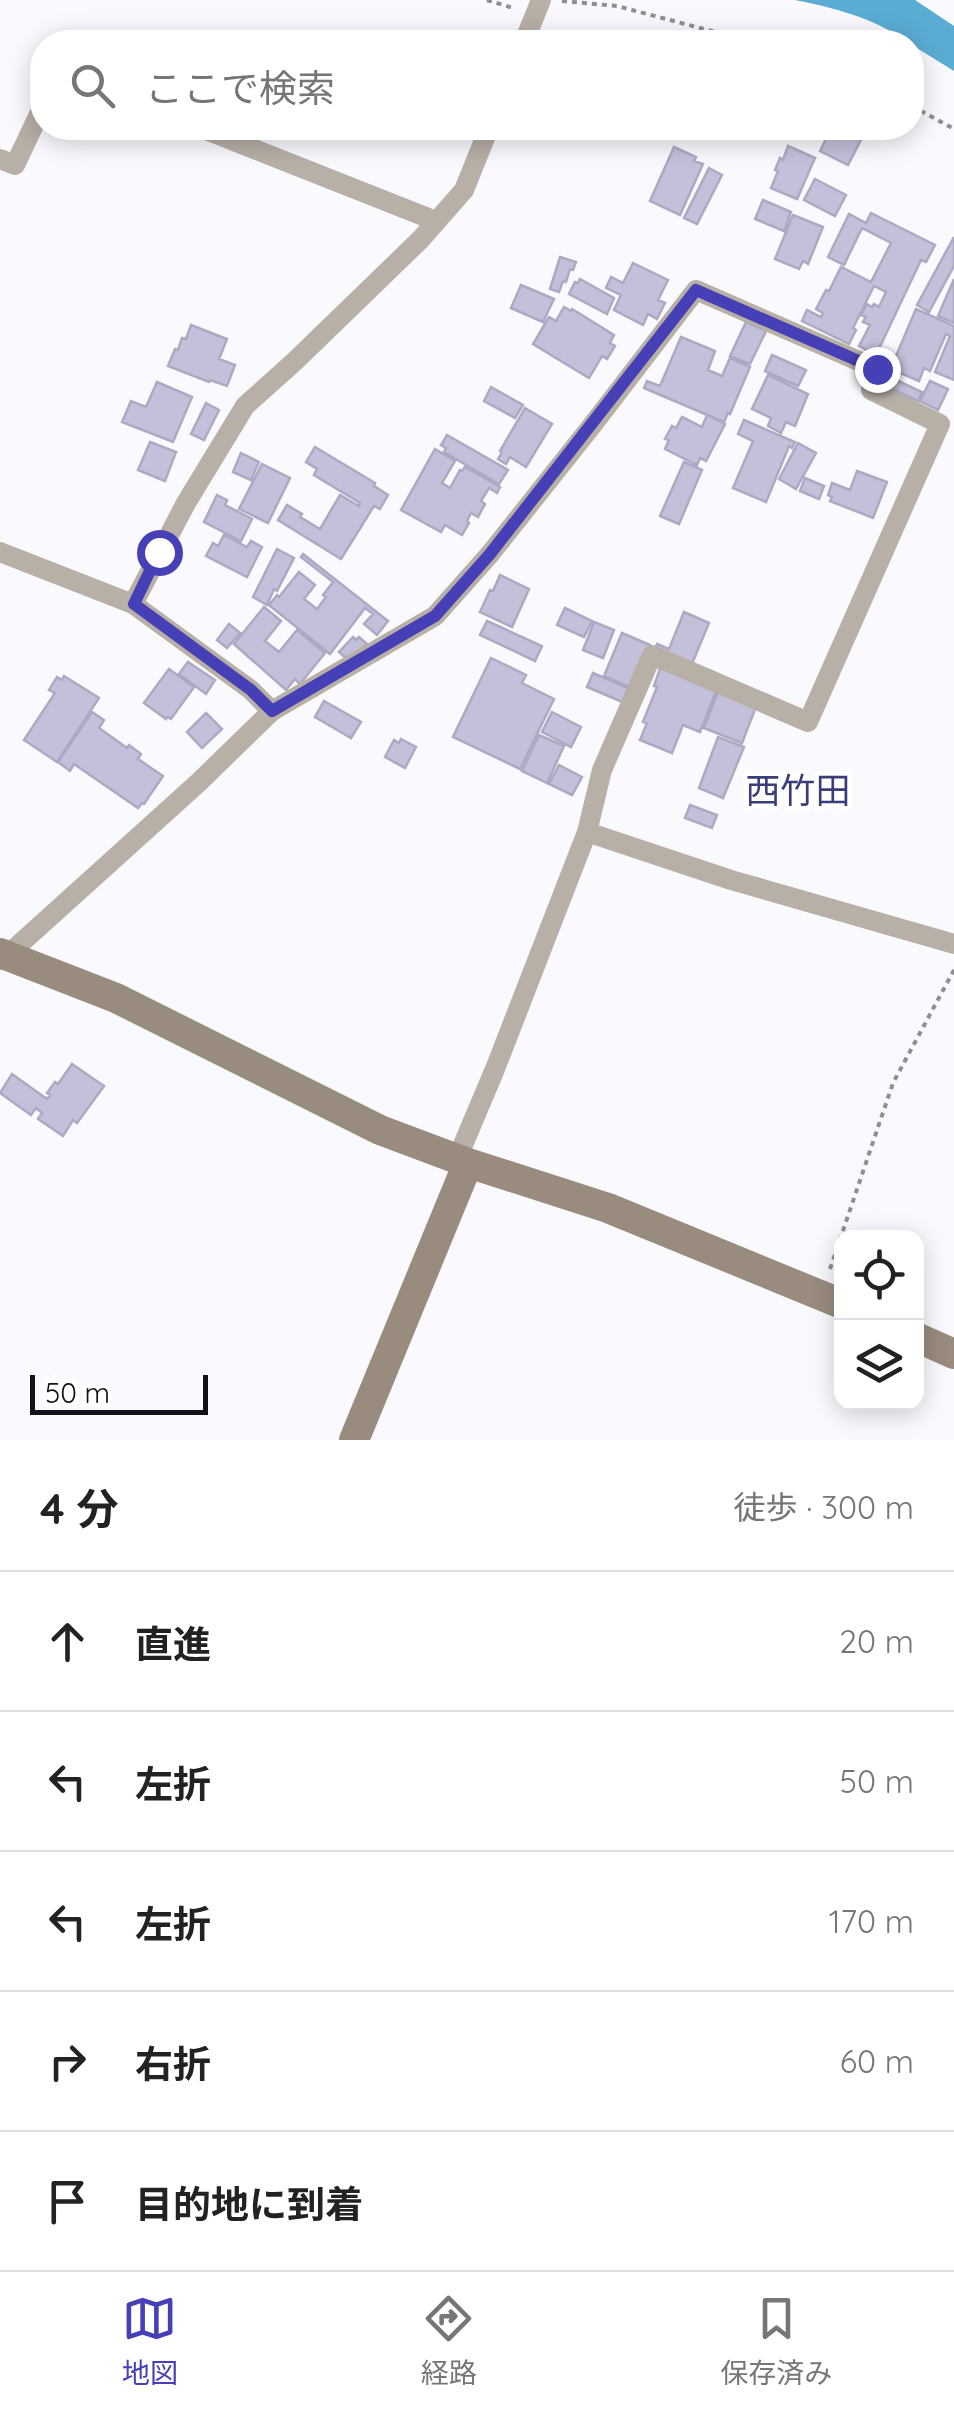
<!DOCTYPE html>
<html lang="ja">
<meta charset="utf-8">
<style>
body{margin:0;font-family:Quicksand,"Noto Sans JP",sans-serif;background:#f6f6f6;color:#222}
.controls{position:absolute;right:30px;bottom:30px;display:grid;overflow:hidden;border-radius:20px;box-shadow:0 5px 25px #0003}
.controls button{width:90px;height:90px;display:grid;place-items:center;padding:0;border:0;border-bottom:2px solid #e0e0e0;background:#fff;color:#222;font:50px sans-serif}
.scale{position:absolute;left:30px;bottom:25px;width:178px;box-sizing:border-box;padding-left:10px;border:5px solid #121019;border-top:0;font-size:28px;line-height:35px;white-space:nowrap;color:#121019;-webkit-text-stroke:8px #fff;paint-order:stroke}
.stop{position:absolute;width:30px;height:30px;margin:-22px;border:8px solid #4640b6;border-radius:50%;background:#fff}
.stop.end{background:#4640b6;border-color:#fff;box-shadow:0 2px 10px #0008}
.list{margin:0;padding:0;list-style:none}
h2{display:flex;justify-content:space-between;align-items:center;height:130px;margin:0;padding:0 40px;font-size:42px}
h2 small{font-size:32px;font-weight:400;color:#767676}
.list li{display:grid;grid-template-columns:65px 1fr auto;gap:30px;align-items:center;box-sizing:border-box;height:140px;padding:0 40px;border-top:2px solid #e0e0e0}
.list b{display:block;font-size:38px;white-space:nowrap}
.list em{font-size:32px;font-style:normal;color:#767676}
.icon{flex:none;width:55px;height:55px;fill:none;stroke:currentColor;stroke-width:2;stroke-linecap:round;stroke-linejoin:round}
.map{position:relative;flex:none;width:954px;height:1440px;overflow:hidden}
.search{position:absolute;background:#fff;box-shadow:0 5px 25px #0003;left:30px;right:30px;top:30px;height:110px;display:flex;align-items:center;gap:25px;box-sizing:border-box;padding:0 35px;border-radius:40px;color:#767676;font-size:38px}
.sheet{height:830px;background:#fff}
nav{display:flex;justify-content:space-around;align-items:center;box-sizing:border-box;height:140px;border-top:2px solid #e0e0e0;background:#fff;font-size:28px;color:#767676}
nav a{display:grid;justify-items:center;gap:5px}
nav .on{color:#4640b6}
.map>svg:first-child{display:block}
.water{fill:#5aacd3}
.building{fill:#c4c0da;stroke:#aea9c3;stroke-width:2.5}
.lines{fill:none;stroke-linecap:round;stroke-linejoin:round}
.path{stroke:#8e8e94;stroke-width:4;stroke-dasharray:5 5;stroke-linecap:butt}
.street{stroke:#b8afa6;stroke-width:20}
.secondary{stroke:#998b7e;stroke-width:30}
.route{stroke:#4640b6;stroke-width:12}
.labels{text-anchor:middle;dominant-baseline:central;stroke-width:10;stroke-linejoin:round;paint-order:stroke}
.neighbourhood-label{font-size:35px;fill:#3a3d79;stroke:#fff}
</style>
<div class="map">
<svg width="954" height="1440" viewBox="0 0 954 1440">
<rect width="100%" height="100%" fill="#f9f9fe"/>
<path class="water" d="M795,0H915L954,26V71L912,45V42H908C874,18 835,8 795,0Z"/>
<path class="building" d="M828,128H867L848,165L820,151L830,131L827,130Z
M788,146L815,158L797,199L771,188L778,171L775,170L780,158L783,160Z
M674,147L696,157L694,161L703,164L680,215L650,201Z
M709,168L722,175L697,224L684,218Z
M815,179L846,195L835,216L804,200Z
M763,200L791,212L784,231L755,219Z
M871,213L935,245L926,262L921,260L876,355L859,346L870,325L863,322L866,317L861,315L867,304L872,307L874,304L879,307L886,292L874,286L853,328L856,330L849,344L802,321L807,310L821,317L823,313L816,309L826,290L829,291L841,267L871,282L891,243L862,228L844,265L828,257L849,214L866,223Z
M793,215L823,227L808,264L803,261L799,269L775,259Z
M954,237V266L929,312L917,305Z
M560,257L576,262L573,270L570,269L566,282L563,281L559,292L550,289Z
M633,263L668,280L658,300L665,303L657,319L648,314L643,325L614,310L621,295L606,288L611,277L623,283Z
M580,279L614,298L607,314L569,294L575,282L578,283Z
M954,279V323L938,316Z
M521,285L554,299L543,322L511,308Z
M564,307L571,311L572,309L614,335L610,343L615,346L607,359L602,356L589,378L533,344L549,317L556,321Z
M916,309L954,326V380L935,372L950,336L946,334L930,371L924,368L919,381L884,366L890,353L896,356Z
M746,322L766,331L750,364L730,356Z
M191,325L227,339L219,359L235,365L227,386L210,380L209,382L168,366L175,349L178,350L182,338L186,339Z
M681,337L715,351L708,370L722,376L730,358L750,367L730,414L728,413L724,422L644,388L647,381L660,386Z
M772,355L806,370L798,386L765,371Z
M768,375L808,394L795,426L786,422L781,433L768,426L771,418L752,409Z
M894,379L922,392L918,401L890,388Z
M930,381L948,389L938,410L920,401Z
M157,382L192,397L173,442L122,422L131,401L146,407Z
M491,387L523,405L515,418L484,401Z
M206,403L219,410L204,440L191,434Z
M525,408L552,424L526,467L510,457L506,464L498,459L502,452L500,451Z
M707,415L725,424L706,461L700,458L697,465L665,449L669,440L665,439L672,426L676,428L682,417L702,427Z
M744,420L795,442L792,448L789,446L766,502L733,488L753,441L738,434Z
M447,435L508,470L499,484L444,452L446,448L441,445Z
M150,442L176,452L165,481L138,470Z
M798,443L816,453L796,489L779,479Z
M315,447L375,483L374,486L388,495L380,509L374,506L341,559L278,520L287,505L302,514L300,517L320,529L340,495L359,506L360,503L314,475L317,469L306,462Z
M435,449L455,461L442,483L450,488L460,470L462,471L465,467L500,487L497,493L489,488L481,501L485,504L478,517L471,513L467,521L469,523L462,535L445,525L441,532L401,510Z
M241,453L259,462L251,480L233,472Z
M684,462L702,470L679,524L660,516Z
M262,464L290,478L268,523L239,509Z
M857,471L887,482L873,518L830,501L832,497L828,495L832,483L850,490Z
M805,478L824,486L819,499L800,491Z
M217,495L227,500L225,505L252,519L241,541L204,522Z
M224,535L247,547L251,541L262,547L247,577L206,556L213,543L218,546Z
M277,549L294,558L277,591L274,589L267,605L253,597Z
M303,554L388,621L377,635L364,624L373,614L365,608L330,654L269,605L277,595L279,597L299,572L315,585L304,599L317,609L326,597L323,595L333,582L301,557Z
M500,575L529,589L512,627L480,612L490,590L493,591Z
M264,607L281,621L265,641L279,652L297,630L325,653L300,684L295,679L286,690L234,644Z
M565,608L592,621L584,637L557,625Z
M684,612L709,623L692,664L655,649L657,644L669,649Z
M487,621L542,646L535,661L480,635Z
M594,622L614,630L603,658L583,650Z
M229,624L240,633L227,648L217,640Z
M622,633L650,645L632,688L604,676Z
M353,637L356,640L359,637L367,644L348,660L339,652Z
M491,658L526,675L522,683L554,699L520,769L453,737Z
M188,662L215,680L206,694L179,674Z
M661,666L717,689L700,732L683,725L672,753L640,740L647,723L643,722L657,687L654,686Z
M169,669L194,687L171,719L167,717L166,719L144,703Z
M593,673L630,689L625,703L587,687Z
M64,676L99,698L57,762L24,740L55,693L49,690L57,677L62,680Z
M719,689L757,704L742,743L704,728Z
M324,701L361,722L351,738L315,717Z
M92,712L104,720L99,728L127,748L129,745L141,754L138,759L163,776L144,804L142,803L138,808L74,764L70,771L58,762Z
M552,712L581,727L571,747L542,732Z
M206,713L222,729L202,748L187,732Z
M539,735L564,746L547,783L522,771Z
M718,737L744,747L723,798L699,788Z
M401,739L416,747L405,768L385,757L394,740L399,743Z
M559,765L582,777L572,795L549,784Z
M690,805L717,815L712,828L685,818Z
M72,1064L104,1086L77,1123L73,1120L63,1136L38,1119L42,1113L36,1108L31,1115L0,1093L12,1074L47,1099L50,1095L47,1093L55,1082L58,1084Z"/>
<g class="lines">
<path class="path" d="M487,0L513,8
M562,1L617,6L753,42
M912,106L954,129
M830,1269L893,1083L954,970"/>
<path class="street" d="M524,42L541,0
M201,128L436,221
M0,159L15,165L42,108
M0,552L133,604L251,690L272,711
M133,604L186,503L245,406L294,362L421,239L464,190L489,128
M587,832L731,880L954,944
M2,960L198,783L272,711L435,616L490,554L594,423L696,290L877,369L871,390L940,424L808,722L652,655L602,770L587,832L495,1069L457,1159"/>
<path class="secondary" d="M0,953L116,998L380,1130L468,1163L608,1208L842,1304
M916,1337L954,1354
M354,1440L468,1163"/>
</g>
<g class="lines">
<path class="route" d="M159,552L134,604L251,690L272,711L435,616L490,554L696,290L877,369"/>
</g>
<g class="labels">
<g class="neighbourhood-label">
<text x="798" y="790">西竹田</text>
</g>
</g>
</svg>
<div class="controls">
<button><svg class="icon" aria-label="locate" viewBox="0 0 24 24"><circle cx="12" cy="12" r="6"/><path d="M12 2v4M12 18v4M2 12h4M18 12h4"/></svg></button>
<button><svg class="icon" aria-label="layers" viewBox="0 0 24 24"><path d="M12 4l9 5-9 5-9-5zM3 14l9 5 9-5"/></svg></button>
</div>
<div class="scale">50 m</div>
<div class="stop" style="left:159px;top:552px"></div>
<div class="stop end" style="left:877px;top:369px"></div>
<div class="search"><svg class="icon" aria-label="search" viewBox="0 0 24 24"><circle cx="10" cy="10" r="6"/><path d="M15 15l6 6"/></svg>ここで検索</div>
</div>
<section class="sheet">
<h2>4 分<small>徒歩 · 300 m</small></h2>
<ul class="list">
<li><svg class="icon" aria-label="ahead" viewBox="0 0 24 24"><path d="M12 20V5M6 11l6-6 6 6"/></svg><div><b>直進</b></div><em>20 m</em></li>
<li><svg class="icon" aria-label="left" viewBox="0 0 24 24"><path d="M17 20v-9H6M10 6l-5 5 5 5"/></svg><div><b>左折</b></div><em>50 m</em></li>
<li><svg class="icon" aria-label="left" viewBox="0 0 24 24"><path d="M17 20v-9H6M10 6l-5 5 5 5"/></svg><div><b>左折</b></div><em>170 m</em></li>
<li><svg class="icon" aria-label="right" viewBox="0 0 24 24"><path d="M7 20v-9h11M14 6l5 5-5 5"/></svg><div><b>右折</b></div><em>60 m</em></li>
<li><svg class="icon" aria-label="arrive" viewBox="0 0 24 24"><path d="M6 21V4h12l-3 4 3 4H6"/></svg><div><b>目的地に到着</b></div></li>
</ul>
</section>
<nav>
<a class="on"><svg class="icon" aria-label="map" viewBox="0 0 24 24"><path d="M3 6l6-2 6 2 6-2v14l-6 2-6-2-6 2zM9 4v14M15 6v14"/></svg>地図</a>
<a><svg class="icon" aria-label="directions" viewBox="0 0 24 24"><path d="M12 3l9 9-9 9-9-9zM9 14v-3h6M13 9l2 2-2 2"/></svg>経路</a>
<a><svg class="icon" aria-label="saved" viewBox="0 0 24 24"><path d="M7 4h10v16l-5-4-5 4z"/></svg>保存済み</a>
</nav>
